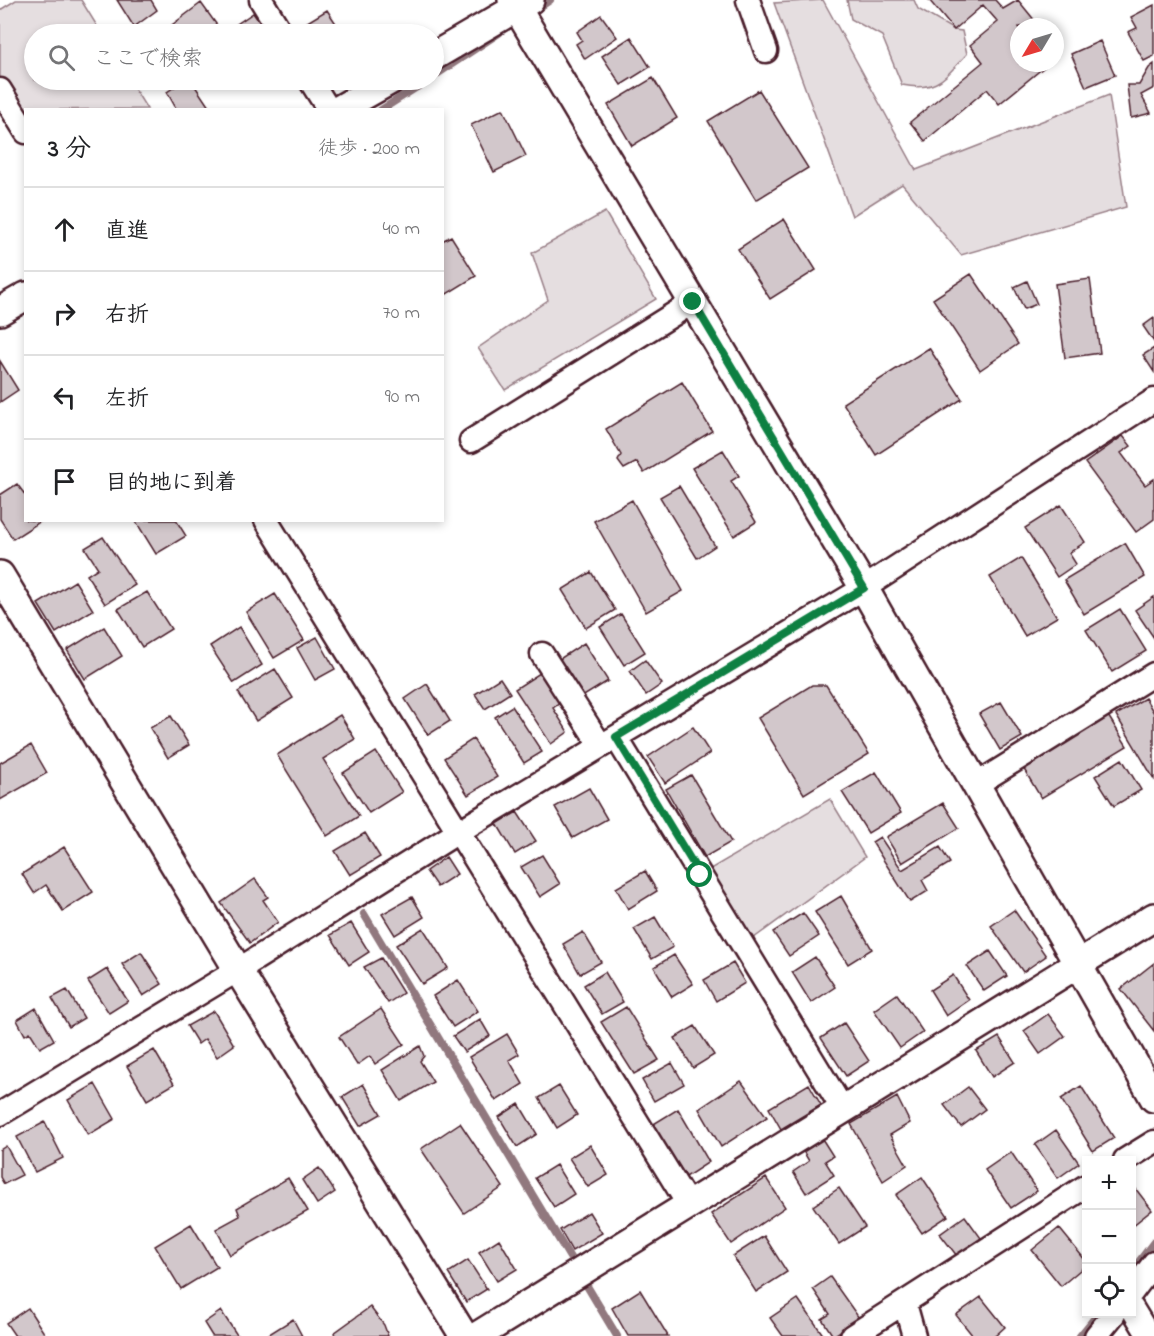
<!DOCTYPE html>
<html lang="ja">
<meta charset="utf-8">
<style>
body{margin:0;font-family:"Indie Flower","Klee One",sans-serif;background:#f2f2f2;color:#202124}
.controls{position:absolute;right:18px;bottom:18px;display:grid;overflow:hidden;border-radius:0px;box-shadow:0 3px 9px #0003}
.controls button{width:54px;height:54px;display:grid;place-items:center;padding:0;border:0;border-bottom:2px solid #e0e0e0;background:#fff;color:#202124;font:30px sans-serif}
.compass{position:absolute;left:1010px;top:18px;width:54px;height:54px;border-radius:50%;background:#fff;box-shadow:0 3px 9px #0003;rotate:232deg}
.stop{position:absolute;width:18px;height:18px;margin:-14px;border:4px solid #0b8043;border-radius:50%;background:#fff}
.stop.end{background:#0b8043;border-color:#fff;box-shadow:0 2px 6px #0008}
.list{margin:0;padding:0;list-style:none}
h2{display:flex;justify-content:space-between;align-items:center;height:78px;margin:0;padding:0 24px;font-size:26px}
h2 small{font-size:20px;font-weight:400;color:#757577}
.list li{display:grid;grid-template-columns:39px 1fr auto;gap:18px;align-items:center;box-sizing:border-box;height:84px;padding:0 24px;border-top:2px solid #e0e0e0}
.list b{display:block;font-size:22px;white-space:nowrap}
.list em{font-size:20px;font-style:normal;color:#757577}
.icon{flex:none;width:33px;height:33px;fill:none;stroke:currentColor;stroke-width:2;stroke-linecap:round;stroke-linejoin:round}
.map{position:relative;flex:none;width:1154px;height:1336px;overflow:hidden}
.search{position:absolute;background:#fff;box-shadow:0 3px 9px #0003;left:24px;top:24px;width:420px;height:66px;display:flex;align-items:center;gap:15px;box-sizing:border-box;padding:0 21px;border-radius:33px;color:#757577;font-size:22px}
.panel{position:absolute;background:#fff;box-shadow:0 3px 9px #0003;left:24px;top:108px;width:420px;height:414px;border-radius:0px}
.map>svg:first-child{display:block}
.green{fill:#e5dee0;stroke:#987e86;stroke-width:1.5}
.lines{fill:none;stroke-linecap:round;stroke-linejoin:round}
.stream{stroke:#91787e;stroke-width:8}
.building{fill:#d2c7cb;stroke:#4a1f2b;stroke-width:1.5}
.minor-casing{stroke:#4a1f2b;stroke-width:27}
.tertiary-casing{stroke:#4a1f2b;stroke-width:32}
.minor{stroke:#fff;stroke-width:22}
.tertiary{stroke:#fff;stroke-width:27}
.route{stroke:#0b8043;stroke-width:8}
</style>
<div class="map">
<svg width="1154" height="1336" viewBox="0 0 1154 1336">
<rect width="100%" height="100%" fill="#fff"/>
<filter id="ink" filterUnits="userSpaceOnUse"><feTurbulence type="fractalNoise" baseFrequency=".0167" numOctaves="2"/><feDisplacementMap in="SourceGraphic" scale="12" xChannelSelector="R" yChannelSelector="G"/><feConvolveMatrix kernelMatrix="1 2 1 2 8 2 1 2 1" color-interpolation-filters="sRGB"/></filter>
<g filter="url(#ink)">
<path class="green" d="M16,0H81L102,34H34V80H129L147,109L26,110L25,132L0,90V10Z
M823,0L916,170L1109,95L1126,207L961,255L902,184L852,216L774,3Z
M847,0H914L918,9L954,30L962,31L967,54C944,78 938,92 902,85L882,36L851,19Z
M605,212L656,299L505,390L478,348L548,300L532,253Z
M830,799L865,857L743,946L700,875Z"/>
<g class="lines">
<path class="stream" d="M534,11L550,0
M434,76L499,33
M381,110L428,80
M364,914L617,1336
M1132,1271L1154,1242
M1080,1336L1098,1314"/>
</g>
<path class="building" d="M117,0H151L157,10L134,27Z
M929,0H995L1003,9L1018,0L1040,27H1019V63H1049L999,104L987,89L925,141L910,122L983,62L970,45L998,22L983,5L954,30Z
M201,3L219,28L210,34H160Z
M1154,5V56L1144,61L1128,32L1137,28L1131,17Z
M327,10L343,34H300L296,29Z
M253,13L268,34H234L231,28Z
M601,15L617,37L585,59L576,44L582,40L577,32Z
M631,37L650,67L621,85L602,56Z
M1100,41L1115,75L1086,87L1071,54Z
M1154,64V88L1141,95L1151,113L1131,118L1127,85H1139L1149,68Z
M653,78L677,118L632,146L608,105Z
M185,80H191L211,110H177L167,92Z
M759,90L808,168L756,200L708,121Z
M503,109L526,156L494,172L471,125Z
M784,219L816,270L770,299L738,249Z
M451,236L476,276L442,297V241Z
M971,274L1018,344L980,370L933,299Z
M1090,279L1100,353L1065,358L1055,284Z
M1027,281L1037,304L1024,309L1014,287Z
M1154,318V342L1143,326Z
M929,348L962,399L876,455L843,403Z
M1154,348V372L1143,355Z
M0,361L18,390L0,402Z
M682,382L712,431L644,473L637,462L624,469L618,461L621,455L606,429Z
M1123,436L1131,446L1121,453L1145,485L1154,479V519L1136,532L1085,463Z
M723,450L739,476L731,481L756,522L734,536L692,468Z
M17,484L26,496V520L41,521L13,539L0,519V495Z
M679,486L715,546L697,558L660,497Z
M632,500L683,591L646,612L594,521Z
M1061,505L1085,542L1069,553L1076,564L1057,577L1025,528Z
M135,520H176L186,536L156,554Z
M103,537L135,585L105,604L87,575L98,568L85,548Z
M1125,543L1145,577L1084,614L1064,580Z
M1021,558L1057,617L1025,636L990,577Z
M591,572L615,610L586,628L562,590Z
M75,581L93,610L56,633L38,604Z
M147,592L171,629L142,647L118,609Z
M275,594L304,640L274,658L246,612Z
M1154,597V638L1135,610Z
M1120,609L1146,651L1112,672L1086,630Z
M621,614L645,652L624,665L600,627Z
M104,627L122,656L85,679L67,650Z
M239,627L262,665L234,683L210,646Z
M317,637L335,669L315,680L297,648Z
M584,643L608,681L579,699L555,662Z
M645,660L662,684L646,695L630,671Z
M275,669L293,698L256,721L238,692Z
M543,671L563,701L553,708L568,732L551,744L515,689Z
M500,678L510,693L485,709L475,694Z
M427,684L450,721L428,735L405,699Z
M812,685H826L869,754L804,794L758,718Z
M1145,698L1154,713V779L1116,715Z
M1001,702L1022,737L1000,750L979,714Z
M512,706L542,752L524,763L495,717Z
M1107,714L1127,746L1041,798L1022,766Z
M340,715L355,739L323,759L359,816L327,836L277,755Z
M171,716L189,745L168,758L150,728Z
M693,727L710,753L665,783L648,757Z
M473,739L497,777L468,795L444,758Z
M31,745L47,773L0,800V763Z
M376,752L402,792L369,813L343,773Z
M1122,759L1141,790L1114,806L1095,776Z
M876,772L901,813L868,833L842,792Z
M691,775L731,842L705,857L666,789Z
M589,788L607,819L573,838L555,807Z
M943,803L959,828L902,863L886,837Z
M517,812L536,841L515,854L497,824Z
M365,833L380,857L350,875L335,851Z
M880,837L902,870L940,847L950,863L922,880L928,891L910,902L872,842Z
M64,847L93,892L63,911L46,885L34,893L22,874Z
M542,855L560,884L540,897L521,867Z
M446,857L457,874L437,887L426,871Z
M645,871L657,891L628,909L616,888Z
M255,879L268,897L263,900L278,922L250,943L221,903Z
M841,896L872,949L848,964L815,912Z
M412,897L424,917L395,935L382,914Z
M1014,910L1046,956L1023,972L991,926Z
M803,913L819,936L789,956L773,932Z
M655,917L673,947L652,959L634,929Z
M351,923L369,952L349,965L330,935Z
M423,928L448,968L422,984L396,945Z
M583,932L601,962L580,974L563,944Z
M990,951L1007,976L984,991L967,966Z
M141,952L162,984L143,996L122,964Z
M674,955L693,984L672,997L654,967Z
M815,957L835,987L811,1003L792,972Z
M381,958L403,993L388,1003L364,967Z
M733,963L745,983L716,1001L704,980Z
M1154,963V1031L1121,989Z
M107,969L128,1001L109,1013L88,981Z
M605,972L623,1002L602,1014L584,985Z
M953,975L969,1000L946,1016L930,990Z
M458,980L478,1011L453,1027L433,996Z
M67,990L84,1018L69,1027L52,998Z
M897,994L923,1032L900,1048L874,1010Z
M626,1007L659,1060L634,1074L601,1022Z
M36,1008L54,1040L40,1048L30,1032L25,1035L17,1020Z
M381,1009L404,1044L375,1064L370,1056L357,1065L339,1037Z
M214,1011L234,1045L217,1057L205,1039L198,1044L187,1026Z
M1048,1014L1065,1036L1040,1054L1024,1031Z
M480,1019L490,1036L464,1052L453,1036Z
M844,1023L869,1061L846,1076L821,1038Z
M695,1026L714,1055L693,1068L675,1038Z
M507,1034L519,1054L509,1060L523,1084L496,1101L469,1057Z
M999,1037L1015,1062L992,1077L976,1051Z
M420,1046L424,1056L420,1061L433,1082L401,1101L382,1070Z
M154,1050L174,1084L147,1100L127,1066Z
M672,1063L684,1084L654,1101L642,1080Z
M741,1081L767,1117L721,1147L699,1109Z
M95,1084L115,1119L88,1135L68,1100Z
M363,1084L381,1114L360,1126L342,1097Z
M809,1084L821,1105L781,1129L769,1108Z
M559,1086L577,1115L557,1128L539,1098Z
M1081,1086L1114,1138L1093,1151L1061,1099Z
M968,1087L985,1109L961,1127L944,1105Z
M897,1097L910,1123L890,1135L907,1165L883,1181L851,1124Z
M519,1104L537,1134L517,1147L499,1117Z
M678,1109L709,1162L686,1177L652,1125Z
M45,1122L63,1158L35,1172L17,1137Z
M460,1123L503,1187L464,1213L421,1149Z
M1056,1130L1079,1163L1058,1178L1035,1145Z
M819,1134L833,1156L825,1161L834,1175L806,1193L793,1172L809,1161L800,1146Z
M590,1145L608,1175L588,1187L569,1158Z
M6,1146L22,1175L4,1184L0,1177V1150Z
M1011,1152L1037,1191L1011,1208L985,1170Z
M556,1165L574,1194L554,1207L535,1178Z
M319,1168L335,1192L317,1204L302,1180Z
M922,1177L948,1216L922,1233L896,1195Z
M288,1178L308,1211L230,1255L216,1229L240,1216L237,1208Z
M766,1178L785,1207L731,1244L711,1214Z
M1132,1184L1152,1210L1132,1226Z
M839,1188L865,1227L839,1244L813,1206Z
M589,1212L602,1233L572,1251L560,1230Z
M965,1216L981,1238L957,1256L940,1234Z
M191,1224L217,1267L181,1289L155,1246Z
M1059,1228L1086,1261V1265L1061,1286L1032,1250Z
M764,1236L787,1272L756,1292L733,1256Z
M499,1239L517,1269L497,1281L479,1252Z
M468,1260L487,1289L466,1302L448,1273Z
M830,1277L859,1318L833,1336L822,1319L830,1314L813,1289Z
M640,1290L668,1336H628L612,1308Z
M981,1297L1005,1327L995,1336H973L956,1315Z
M798,1299L824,1336H783L770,1318Z
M370,1307L384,1325L388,1336H336L334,1333Z
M28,1308L46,1336H15L6,1323Z
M221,1311L237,1335L235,1336H212L204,1323Z
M293,1319L302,1336H266Z"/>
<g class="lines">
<defs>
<path id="minor" d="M261,0L282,34
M748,0L766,51
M310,80L329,110
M0,90L26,132
M471,441L693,302
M266,520L688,1204
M542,654L601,746
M616,737L842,1108
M977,784L1154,674
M0,1114L238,970L458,832L864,588L1154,400
M1125,1160L1154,1142
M1132,1292L1154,1263
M905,1304L914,1336
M1132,1308L1149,1336
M852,1336L1086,1186
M1096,1336L1114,1314"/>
<path id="tertiary" d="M512,0L864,588L1154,1098
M434,56L530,0
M338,110L391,80
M0,311L26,296
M0,575L238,970L464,1336
M477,1336L1154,917"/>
</defs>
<use href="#minor" class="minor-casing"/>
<use href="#tertiary" class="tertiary-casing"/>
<use href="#minor" class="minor"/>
<use href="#tertiary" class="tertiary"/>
</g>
</g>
<g class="lines" filter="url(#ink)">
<path class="route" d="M693,302L864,588L616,737L700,875"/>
</g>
</svg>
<div class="controls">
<button>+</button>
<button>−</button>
<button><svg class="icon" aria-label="locate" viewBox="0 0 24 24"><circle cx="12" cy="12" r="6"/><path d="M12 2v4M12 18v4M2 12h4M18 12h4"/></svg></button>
</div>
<svg class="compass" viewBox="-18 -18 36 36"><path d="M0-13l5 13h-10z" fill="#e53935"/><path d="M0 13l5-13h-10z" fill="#757577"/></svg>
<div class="stop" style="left:700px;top:875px"></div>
<div class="stop end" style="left:693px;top:302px"></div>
<div class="search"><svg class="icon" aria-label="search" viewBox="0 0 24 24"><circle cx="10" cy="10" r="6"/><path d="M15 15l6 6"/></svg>ここで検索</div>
<section class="panel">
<h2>3 分<small>徒歩 · 200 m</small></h2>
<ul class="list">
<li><svg class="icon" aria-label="ahead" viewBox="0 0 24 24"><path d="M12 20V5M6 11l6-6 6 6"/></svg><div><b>直進</b></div><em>40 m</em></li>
<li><svg class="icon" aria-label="right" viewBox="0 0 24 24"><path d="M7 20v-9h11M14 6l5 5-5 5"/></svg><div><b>右折</b></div><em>70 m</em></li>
<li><svg class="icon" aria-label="left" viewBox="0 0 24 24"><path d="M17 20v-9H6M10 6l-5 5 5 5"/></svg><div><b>左折</b></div><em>90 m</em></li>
<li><svg class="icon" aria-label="arrive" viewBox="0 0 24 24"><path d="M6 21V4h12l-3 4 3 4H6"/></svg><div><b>目的地に到着</b></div></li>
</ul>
</section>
</div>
